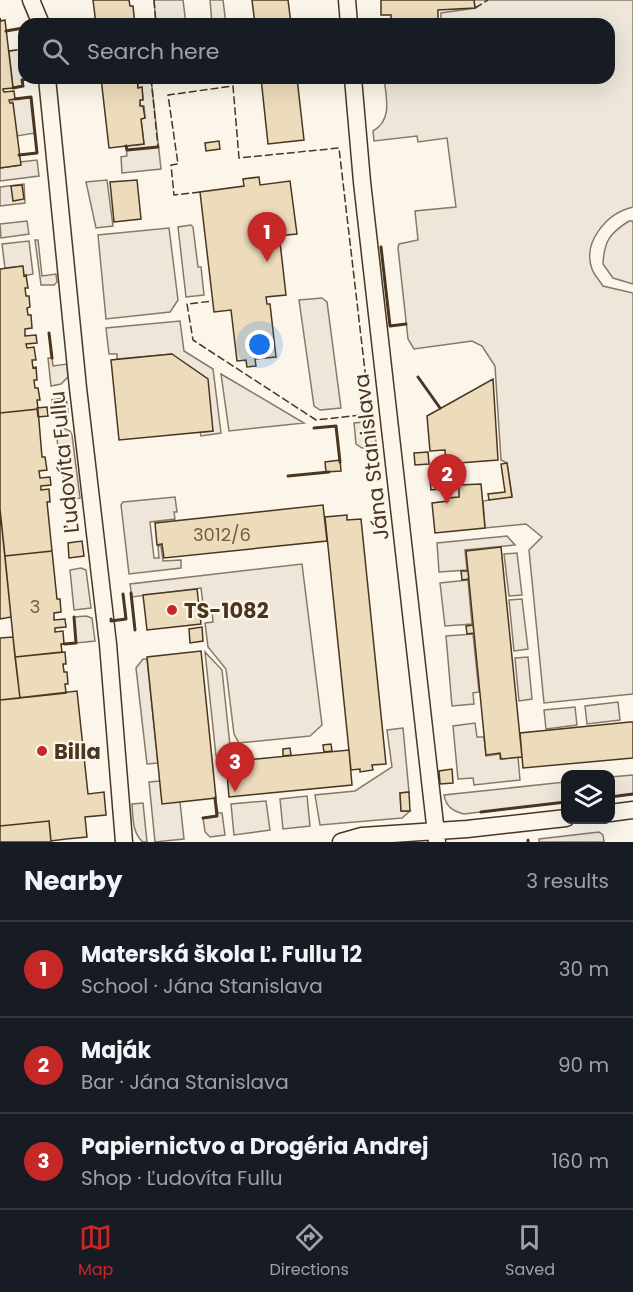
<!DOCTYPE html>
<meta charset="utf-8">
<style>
body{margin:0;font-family:Poppins,sans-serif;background:#20242c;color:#f1f3f6}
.controls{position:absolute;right:18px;bottom:18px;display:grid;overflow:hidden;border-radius:12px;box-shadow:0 6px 24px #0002}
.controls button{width:54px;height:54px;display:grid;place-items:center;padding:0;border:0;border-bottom:2px solid #363941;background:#171b24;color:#f1f3f6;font:30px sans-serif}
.you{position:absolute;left:260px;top:345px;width:21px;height:21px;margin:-15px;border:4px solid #fff;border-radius:50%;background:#1a73e8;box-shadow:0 0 0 9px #1a73e833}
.badge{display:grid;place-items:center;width:39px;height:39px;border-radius:50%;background:#c62828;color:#fff;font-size:20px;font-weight:700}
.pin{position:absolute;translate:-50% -50px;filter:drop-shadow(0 2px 3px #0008)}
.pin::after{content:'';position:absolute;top:32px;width:21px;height:18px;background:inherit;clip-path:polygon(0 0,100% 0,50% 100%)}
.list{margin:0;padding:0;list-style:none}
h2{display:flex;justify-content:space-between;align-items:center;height:78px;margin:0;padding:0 24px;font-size:26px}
h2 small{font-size:20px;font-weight:400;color:#9ea1a6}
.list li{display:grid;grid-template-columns:39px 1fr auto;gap:18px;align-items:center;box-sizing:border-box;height:96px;padding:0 24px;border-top:2px solid #363941}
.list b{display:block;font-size:22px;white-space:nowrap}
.list p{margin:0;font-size:20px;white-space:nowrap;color:#9ea1a6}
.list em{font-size:20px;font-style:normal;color:#9ea1a6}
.icon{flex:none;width:33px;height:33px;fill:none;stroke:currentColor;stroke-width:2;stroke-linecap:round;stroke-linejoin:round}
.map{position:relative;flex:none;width:633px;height:842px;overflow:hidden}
.search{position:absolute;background:#171b24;box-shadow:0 6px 24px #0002;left:18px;right:18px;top:18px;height:66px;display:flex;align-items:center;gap:15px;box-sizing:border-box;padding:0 21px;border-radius:18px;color:#9ea1a6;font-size:22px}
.sheet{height:366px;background:#171b24}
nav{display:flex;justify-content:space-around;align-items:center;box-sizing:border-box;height:84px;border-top:2px solid #363941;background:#171b24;font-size:16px;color:#9ea1a6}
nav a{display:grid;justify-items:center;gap:3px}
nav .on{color:#c62828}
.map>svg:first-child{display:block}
.green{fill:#ede6d9;stroke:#887966;stroke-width:1.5}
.building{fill:#ecdcbc;stroke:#4a3520;stroke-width:1.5}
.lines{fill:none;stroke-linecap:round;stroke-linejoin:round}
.minor-casing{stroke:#4a3520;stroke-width:19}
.minor{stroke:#fbf6e9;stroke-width:16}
.fence{stroke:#4a3520;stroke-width:1.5;stroke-dasharray:8 3;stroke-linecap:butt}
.wall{stroke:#4a3520;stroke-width:3}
.poi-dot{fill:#c62828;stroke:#fbf6e9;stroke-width:2}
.labels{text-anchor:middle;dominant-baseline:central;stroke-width:4.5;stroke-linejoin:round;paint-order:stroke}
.number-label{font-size:18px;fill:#725f47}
.street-label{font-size:21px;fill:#4a3520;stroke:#fbf6e9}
.poi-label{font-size:21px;font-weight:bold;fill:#4a3520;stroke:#fbf6e9;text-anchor:start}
</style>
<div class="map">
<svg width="633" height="842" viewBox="0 0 633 842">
<rect width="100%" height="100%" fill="#fbf6e9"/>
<path class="green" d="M154,0H183L186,24H156Z
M210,0H223L226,24H212Z
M474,0H633V207C607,213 582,242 592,269C594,275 600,281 603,286L633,293V694L544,703L529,550L542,537L526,524L485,528L483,501L512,496L507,463L501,460L495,366L482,346L472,341L414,349L408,339L398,248L399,244L418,240L415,211L456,207L447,138L418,142L417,136L374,141L373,131C393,120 386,97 384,78H609V24H441V13L475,8Z
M24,49V78L30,79L23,80V86L13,87L9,51Z
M151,78L161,169L122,173L121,157L127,156L126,146L144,144L141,119L145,118L144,106H140V100L143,99L142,88H138V80Z
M31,97L35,133L17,136L12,99Z
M37,160L39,176L0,181V168L20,165V162Z
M107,180L113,226L96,228L86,182Z
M24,184L25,203L0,206V187Z
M27,221L29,234L1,238L0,224Z
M629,221H633V284L613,278L603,264C604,241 610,233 629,221Z
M191,225L193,227L198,267H201L204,295L186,297L178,227Z
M169,228L178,300L170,312L106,319L98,235Z
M35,240H38L42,276L56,274L57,282L54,285H41Z
M29,241L33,274L24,276L22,266L5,268L2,244Z
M322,298L327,302L341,408L320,410L314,406L299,300Z
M180,321L184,351L213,369L221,433L201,436L200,432L213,431L172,354L117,359V354H109L106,328Z
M48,358H52L53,366L67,364L68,377L61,384L51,386Z
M221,374L304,423L229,431Z
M374,421L376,442L372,447L362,448L356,444L354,423Z
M61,427L70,431L72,435L80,498L64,500L66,496L63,468H60L56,428Z
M175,497L177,512H174L175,519L150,522L154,558H159L158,546H161L163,561L181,560V568L129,574L121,505L123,502Z
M507,536L515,545L465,550L467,570L439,572L437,543Z
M517,553L522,595L509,596L504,554Z
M302,564L322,725L310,736L239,743L234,734L226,669L208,647L205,623L213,622L212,611L204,612L201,588L132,597L130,584Z
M81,568L86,570L91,608L74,610L70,570Z
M468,580L472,624L445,626L440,583Z
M522,599L528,649L514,651L509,600Z
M86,616L92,618L95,641L76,643L74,617Z
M473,634L479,692L473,693L474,704L452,706L446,636Z
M205,652L222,670L231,755L216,756Z
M528,657L532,699L519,701L515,658Z
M143,659H147L158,763L147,764L136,668Z
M618,702L620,720L587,724L585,706Z
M575,707L577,725L546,729L544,710Z
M475,723L477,737H484L486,756L500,754V759L518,757L520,780L474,785L473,778L458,779L453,726Z
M403,728L409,792L400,793L401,811H410L402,818L320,825L315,795L355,791L392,767L387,730Z
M633,775V794L611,797V777Z
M160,781L180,802L184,839L155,842L149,782Z
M565,782V802L464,814C453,811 446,807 444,795Z
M307,796L310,826L283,829L280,799Z
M215,798L218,813H222L225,835L210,837L205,832L203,818L217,816Z
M266,801L270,830L234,835L231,804Z
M143,803L147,842H143C132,833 133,817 132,804Z
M599,832L603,835L604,842H539V839Z"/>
<path class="building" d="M93,0H129L130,6H133L135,24H96Z
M252,0H288L291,24H255Z
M381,0H474L475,8L438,10V24H381V21L391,20V15H381Z
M0,18L1,21L5,20L13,88L3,89V90L4,92L14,91L15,99L9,100L10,103H13L21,165L0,168Z
M101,78H137L138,88L142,87L143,100H140V106H143L145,118L141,119L144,144L109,148Z
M261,78H297L304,140L268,144Z
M219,141L220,149L206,151L205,143Z
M259,177L260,185L290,181L297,234L276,236V243L280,242L286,295L266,297L267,304H270L276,357L255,359L256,366L247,367L246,360L237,361L231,310L214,312L200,192L244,186L243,179Z
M137,180L141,219L114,222L110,182Z
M22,185L24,199L13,201L11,186Z
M23,266L24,276L26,275L28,288H25L26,296H29L30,307L27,308L28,315H31L32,328L25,329V336L36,335L37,343L26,344L27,348L34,347L36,360H32L33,368L36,367L37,380H34L35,388H38L40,400H37L38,409L0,413V269Z
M172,354L208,379L213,431L119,440L111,360Z
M172,354L208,379L213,431L119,440L111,360Z
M493,379L498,460L446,464L445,450L430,451L427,416Z
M66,398L68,412L54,414L52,400Z
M47,407L48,416L38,417L37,408Z
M38,409L42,457H45L47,470L39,471L40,478L50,477L51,485L41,486V490L49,489L50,502H47L52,551L5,556L0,509V413Z
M428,452L429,464L415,465L414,453Z
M340,460L341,471L326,472L325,462Z
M507,463L512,497L489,500L488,494L505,492L501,464Z
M448,468L450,488L431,490L429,470Z
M481,484L485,528L435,533L432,503L448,501L447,498L459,497V485Z
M323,505L327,541L164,558L162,544L157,545L155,523Z
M0,509L11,617L0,619Z
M347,515V520L361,519L386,764L372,765L373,770L360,772V769L351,770L325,517Z
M82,541L84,556L69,558L68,543Z
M501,547L522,757L501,759L500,753L486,755L466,551Z
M52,551L57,599H60L61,612L54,613V620L65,619L66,627L55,628V632L63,631L64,644H61L62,652L15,657L5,556Z
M461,571H468L469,579L462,580Z
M197,589L201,624L147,630L143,595Z
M473,625L474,633L467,634L466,626Z
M202,627L203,641L190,643L189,629Z
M13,637L20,698L0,700V638Z
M201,651L216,798L162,804L147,657Z
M65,652L66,664H63L64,672H67L68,684H65L66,693L20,698L15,657Z
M77,691L88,794L104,792L106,815L85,817L87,837L66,839L51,841L49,821L0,826V700Z
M630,722H633V758L523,768L520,733Z
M331,744L332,751L324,752L323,745Z
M290,748L291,755L283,756V749Z
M349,750L352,785L229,797L226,762Z
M242,753H250L251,759L243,761Z
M452,769L453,783L440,784L439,771Z
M409,792L410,811H401L400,793Z
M49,821L51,842H0V826Z"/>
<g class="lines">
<defs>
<path id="minor" d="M31,0L41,24
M347,0L349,24
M47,78L78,388L108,644L124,842
M353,78L362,182L437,842
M610,813L633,810
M341,842L362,836L467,829L566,818"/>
</defs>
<use href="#minor" class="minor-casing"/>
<use href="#minor" class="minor"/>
<path class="fence" d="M154,0L156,24
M475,8L488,0
M9,51L24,49
M151,78L158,147
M138,80L150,78
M200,192L174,195L171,165L178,164L168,95L233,86L239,158L339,148L370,414L316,420L193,340L187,304L213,301
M131,593L135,630"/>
<path class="wall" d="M6,31L23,28L24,31
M13,88L23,86L22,80L30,78
M15,99L31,97L37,153L19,155
M126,146L127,150L158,147
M381,247L390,326L406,324
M49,333L52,358
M418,377L440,408
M314,428L336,426L340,462
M288,476L329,472
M131,593L135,630
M111,619V621L126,619L123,594
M64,644L76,643L74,617
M610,797L633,794
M481,812L566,802
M203,818L217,816L215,798
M528,840V842"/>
</g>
<g class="poi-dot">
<circle cx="172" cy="610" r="6"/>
<circle cx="42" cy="751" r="6"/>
</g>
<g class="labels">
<g class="number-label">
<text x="222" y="534">3012/6</text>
<text x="35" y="606">3</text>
</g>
<g class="street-label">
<text transform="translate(371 457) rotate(-97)">Jána Stanislava</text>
<text transform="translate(64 462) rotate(-96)">Ľudovíta Fullu</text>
</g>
<g class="poi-label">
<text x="184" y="610">TS-1082</text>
<text x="54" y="751">Billa</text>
</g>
</g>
</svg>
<div class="controls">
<button><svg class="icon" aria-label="layers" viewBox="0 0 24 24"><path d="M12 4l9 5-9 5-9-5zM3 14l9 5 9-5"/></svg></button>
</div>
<div class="you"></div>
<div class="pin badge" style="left:267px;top:262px">1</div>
<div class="pin badge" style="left:447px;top:504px">2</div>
<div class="pin badge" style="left:235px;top:792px">3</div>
<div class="search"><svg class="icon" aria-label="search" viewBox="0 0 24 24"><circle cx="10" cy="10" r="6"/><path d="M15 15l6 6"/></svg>Search here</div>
</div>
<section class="sheet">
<h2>Nearby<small>3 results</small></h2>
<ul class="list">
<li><span class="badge">1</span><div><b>Materská škola Ľ. Fullu 12</b><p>School · Jána Stanislava</p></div><em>30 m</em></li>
<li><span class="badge">2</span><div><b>Maják</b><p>Bar · Jána Stanislava</p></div><em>90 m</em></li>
<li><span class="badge">3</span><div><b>Papiernictvo a Drogéria Andrej</b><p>Shop · Ľudovíta Fullu</p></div><em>160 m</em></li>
</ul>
</section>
<nav>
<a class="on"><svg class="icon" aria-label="map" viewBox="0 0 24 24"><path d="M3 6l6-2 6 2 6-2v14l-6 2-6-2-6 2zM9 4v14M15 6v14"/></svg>Map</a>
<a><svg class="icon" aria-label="directions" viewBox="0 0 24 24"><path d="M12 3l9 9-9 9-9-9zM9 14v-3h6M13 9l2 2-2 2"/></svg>Directions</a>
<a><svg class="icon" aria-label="saved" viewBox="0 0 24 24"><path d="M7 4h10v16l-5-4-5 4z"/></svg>Saved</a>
</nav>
